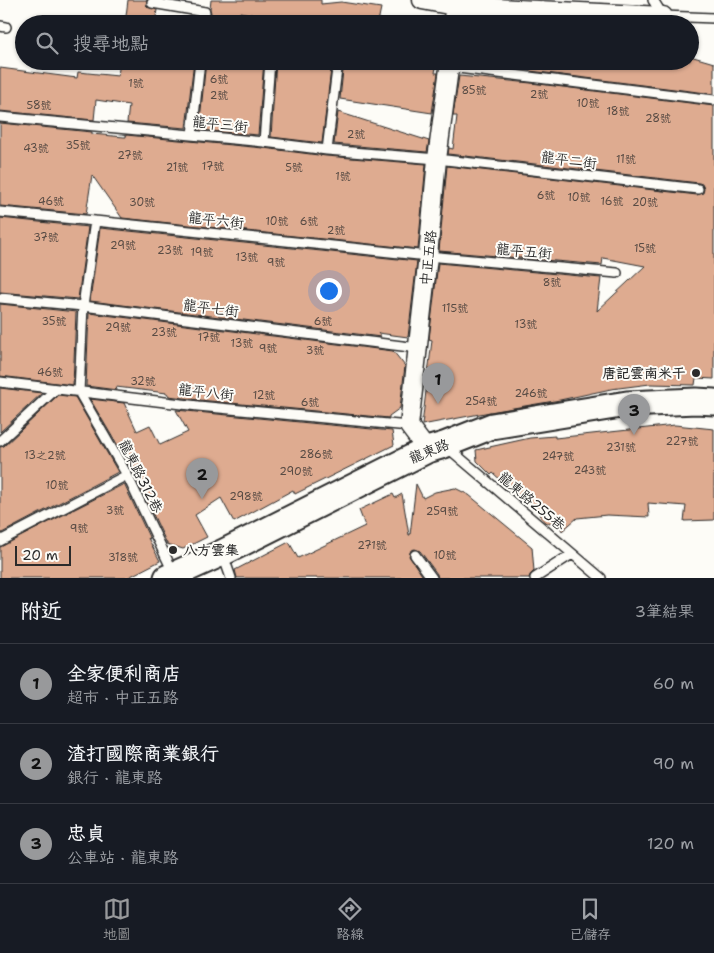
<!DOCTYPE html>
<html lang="zh-TW">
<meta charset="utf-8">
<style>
body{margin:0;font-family:"Shantell Sans","LXGW WenKai TC",sans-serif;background:#20242c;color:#f1f3f6}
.scale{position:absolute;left:15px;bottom:12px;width:56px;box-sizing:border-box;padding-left:5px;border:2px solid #2b2b2b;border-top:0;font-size:14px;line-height:18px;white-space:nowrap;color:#2b2b2b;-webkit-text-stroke:4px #fdfcf7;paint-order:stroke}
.you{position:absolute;left:328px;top:290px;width:18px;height:18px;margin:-12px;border:4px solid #fff;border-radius:50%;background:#1a73e8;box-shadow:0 0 0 8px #1a73e833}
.badge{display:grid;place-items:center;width:32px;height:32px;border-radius:50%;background:#98999b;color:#111;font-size:16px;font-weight:700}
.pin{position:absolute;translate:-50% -41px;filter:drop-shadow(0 1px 2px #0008)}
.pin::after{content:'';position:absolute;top:26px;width:18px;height:15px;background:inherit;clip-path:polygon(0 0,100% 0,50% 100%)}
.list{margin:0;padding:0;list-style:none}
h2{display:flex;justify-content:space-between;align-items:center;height:65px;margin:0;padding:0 20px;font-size:21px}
h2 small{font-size:16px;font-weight:400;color:#9ea1a6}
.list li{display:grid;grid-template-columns:32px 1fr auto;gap:15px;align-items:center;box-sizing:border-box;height:80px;padding:0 20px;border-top:1px solid #363941}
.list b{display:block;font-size:19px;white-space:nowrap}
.list p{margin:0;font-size:16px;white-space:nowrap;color:#9ea1a6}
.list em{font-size:16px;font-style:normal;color:#9ea1a6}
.icon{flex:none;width:28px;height:28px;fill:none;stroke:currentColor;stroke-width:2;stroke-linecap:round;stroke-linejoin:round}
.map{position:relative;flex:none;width:714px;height:578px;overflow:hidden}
.search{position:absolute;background:#171b24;box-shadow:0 1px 4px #0004;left:15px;right:15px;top:15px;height:55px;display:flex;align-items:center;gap:12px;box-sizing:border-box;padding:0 18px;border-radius:28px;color:#9ea1a6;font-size:19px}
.sheet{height:305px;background:#171b24}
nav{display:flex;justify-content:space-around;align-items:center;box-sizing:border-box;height:70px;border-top:1px solid #363941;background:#171b24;font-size:14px;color:#9ea1a6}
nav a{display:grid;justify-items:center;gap:2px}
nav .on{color:#98999b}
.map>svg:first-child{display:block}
.building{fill:#deab90;stroke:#2b2b2b}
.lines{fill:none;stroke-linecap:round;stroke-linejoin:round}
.lane-casing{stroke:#2b2b2b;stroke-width:12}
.street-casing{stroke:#2b2b2b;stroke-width:21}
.secondary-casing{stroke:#2b2b2b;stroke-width:29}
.lane{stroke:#fdfcf7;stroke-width:9}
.street{stroke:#fdfcf7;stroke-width:18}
.secondary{stroke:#fdfcf7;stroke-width:25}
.poi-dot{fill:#2b2b2b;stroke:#fdfcf7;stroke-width:2}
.labels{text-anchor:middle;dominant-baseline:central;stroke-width:4;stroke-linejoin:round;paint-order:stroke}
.number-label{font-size:11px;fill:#584b44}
.street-label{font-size:14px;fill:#2b2b2b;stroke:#fdfcf7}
.poi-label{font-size:14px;font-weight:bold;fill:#2b2b2b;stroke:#fdfcf7;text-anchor:end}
</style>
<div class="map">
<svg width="714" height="578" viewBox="0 0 714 578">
<rect width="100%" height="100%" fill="#fdfcf7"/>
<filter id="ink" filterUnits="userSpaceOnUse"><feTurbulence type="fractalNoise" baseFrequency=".02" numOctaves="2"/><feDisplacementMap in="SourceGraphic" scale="10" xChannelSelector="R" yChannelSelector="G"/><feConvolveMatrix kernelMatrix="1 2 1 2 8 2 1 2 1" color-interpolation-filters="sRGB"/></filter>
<g filter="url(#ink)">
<path class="building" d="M128,0H147L146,5L148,7L157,10L155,24H125Z
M211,0H321V4L341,2L381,8L378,22L304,24L280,19L277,17L274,16L270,18L240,12L239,24H209L211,13L210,9Z
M690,56L714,63V94L530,71L529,61H690Z
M120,61H194L186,128L127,123L129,105L96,100L94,120L0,111V68L77,78L78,72L118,76Z
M206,61H264L258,135L199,130Z
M276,61H332L322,143L271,137Z
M344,61H437L435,73H438L432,113L340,99Z
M459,76L531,83L714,106V379L696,378L695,385L650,384L611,389L560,400L490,412L422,425L432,340L429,339L438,263L601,278L597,311L645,266L603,258L602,265L439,251L447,166L697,195L703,193L704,189L702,184L699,183L448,154L449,148L453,149L457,116H453Z
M338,112L429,141L427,152L334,144Z
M0,123L92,132V134L124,137H126V135L263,148L326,156L426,164L418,249L122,218L92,175L86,214L0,206Z
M0,218L88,227L78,299L0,292Z
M100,228L417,261L408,337L378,333L381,337L90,301Z
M0,304L76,312L73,385L0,376Z
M89,313L393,351L405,366L400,408L389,416V418L199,400L169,396L167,393L116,387L117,390L86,386Z
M0,388L42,393L0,432Z
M58,395L75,397L118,472L0,534V447L4,446Z
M90,399L124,403L137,431L150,425L160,445L188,432L176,410L392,431L394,445L295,494L293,490L234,522L221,498L195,515L207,537L183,549L167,544L133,472Z
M675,425L714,429V520L684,521L686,506L648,503L649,517L607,515L577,518L562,531L558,522L547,523L541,518L540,511L523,499L522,500L493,473L491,475L477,461L476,450L530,438L555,436V438Z
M124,484L150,539L148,538L160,561L127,578H0V547Z
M416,484L423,498L435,492L455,488L469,495L532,547L534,571L530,575L529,578H438L437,574L420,551L415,549L411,550L409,556L424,578H237L235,570L289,542L298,558L365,526L359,510L393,494L395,498L402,494L409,535H410Z"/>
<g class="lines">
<defs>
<path id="lane" d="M653,0L663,16L714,18
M152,3L205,12L203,24
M273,24L274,22
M0,26L6,27
M450,67L714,100
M0,117L264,142L327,150L437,159L698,189
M192,135L200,61
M264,142L270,61
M327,150L338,61
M0,212L95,221L428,256L617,273
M95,221L83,306L79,392L127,475L174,574
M0,298L83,306L418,348
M0,382L198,406L409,426
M0,441L56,389
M447,447L601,578
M0,541L127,475
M223,555L231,578
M415,555L432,578
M535,578L572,554"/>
<path id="street" d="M422,0L454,6L663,16
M453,24L454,6L458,0
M427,450L409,426L428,256L437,159L450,61"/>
<path id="secondary" d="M167,578L222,553L427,450L444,445L492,426L627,404L696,401L714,402"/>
</defs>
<use href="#lane" class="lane-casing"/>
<use href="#street" class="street-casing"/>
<use href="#secondary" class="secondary-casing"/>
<use href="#lane" class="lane"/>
<use href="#street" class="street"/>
<use href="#secondary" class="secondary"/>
</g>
</g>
<g class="poi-dot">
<circle cx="696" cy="373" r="5"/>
<circle cx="173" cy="550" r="5"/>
</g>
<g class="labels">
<g class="number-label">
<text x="219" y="79">6號</text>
<text x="136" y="83">1號</text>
<text x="474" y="90">85號</text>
<text x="539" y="94">2號</text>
<text x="219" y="95">2號</text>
<text x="588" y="103">10號</text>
<text x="39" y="105">58號</text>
<text x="618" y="111">18號</text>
<text x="658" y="118">28號</text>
<text x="356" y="134">2號</text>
<text x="78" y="145">35號</text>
<text x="36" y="148">43號</text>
<text x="130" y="155">27號</text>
<text x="626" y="159">11號</text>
<text x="213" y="166">17號</text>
<text x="177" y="167">21號</text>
<text x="294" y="167">5號</text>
<text x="343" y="176">1號</text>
<text x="546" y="195">6號</text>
<text x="579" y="197">10號</text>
<text x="51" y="201">46號</text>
<text x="612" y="201">16號</text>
<text x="142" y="202">30號</text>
<text x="645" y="202">20號</text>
<text x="277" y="221">10號</text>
<text x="309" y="221">6號</text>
<text x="336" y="230">2號</text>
<text x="46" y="237">37號</text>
<text x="123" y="245">29號</text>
<text x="645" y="248">15號</text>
<text x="170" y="250">23號</text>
<text x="202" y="252">19號</text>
<text x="247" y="257">13號</text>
<text x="276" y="262">9號</text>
<text x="552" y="282">8號</text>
<text x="455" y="308">115號</text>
<text x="54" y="321">35號</text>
<text x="323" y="321">6號</text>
<text x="526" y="324">13號</text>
<text x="118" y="327">29號</text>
<text x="164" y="332">23號</text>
<text x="209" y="337">17號</text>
<text x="242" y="343">13號</text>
<text x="268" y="348">9號</text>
<text x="315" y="350">3號</text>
<text x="50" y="372">46號</text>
<text x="143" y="381">32號</text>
<text x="531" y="393">246號</text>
<text x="264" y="395">12號</text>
<text x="481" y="401">254號</text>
<text x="310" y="402">6號</text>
<text x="682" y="441">227號</text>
<text x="621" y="447">231號</text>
<text x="316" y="454">286號</text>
<text x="45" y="455">13之2號</text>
<text x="558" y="456">247號</text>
<text x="590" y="470">243號</text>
<text x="296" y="471">290號</text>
<text x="57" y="485">10號</text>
<text x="246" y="496">298號</text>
<text x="115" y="510">3號</text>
<text x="442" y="511">259號</text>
<text x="79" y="528">9號</text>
<text x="372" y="545">271號</text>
<text x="445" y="555">10號</text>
<text x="123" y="557">318號</text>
</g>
<g class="street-label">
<text transform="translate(220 124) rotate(6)">龍平三街</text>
<text transform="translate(569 160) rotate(7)">龍平二街</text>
<text transform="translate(216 220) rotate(6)">龍平六街</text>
<text transform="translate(524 251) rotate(5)">龍平五街</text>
<text transform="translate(428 258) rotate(-84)">中正五路</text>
<text transform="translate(211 308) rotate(7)">龍平七街</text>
<text transform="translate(206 392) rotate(6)">龍平八街</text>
<text transform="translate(429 451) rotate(-22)">龍東路</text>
<text transform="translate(141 476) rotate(63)">龍東路312巷</text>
<text transform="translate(532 501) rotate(40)">龍東路255巷</text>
</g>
<g class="poi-label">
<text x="686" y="373">唐記雲南米干</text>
<text x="183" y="550" text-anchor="start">八方雲集</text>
</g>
</g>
</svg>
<div class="scale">20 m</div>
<div class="you"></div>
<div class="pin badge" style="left:438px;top:404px">1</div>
<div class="pin badge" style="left:202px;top:499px">2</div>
<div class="pin badge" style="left:634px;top:435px">3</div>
<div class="search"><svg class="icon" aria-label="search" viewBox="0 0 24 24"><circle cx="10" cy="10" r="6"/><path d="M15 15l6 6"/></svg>搜尋地點</div>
</div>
<section class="sheet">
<h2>附近<small>3筆結果</small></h2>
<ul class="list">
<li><span class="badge">1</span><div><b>全家便利商店</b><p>超市 · 中正五路</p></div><em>60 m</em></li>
<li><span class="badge">2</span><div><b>渣打國際商業銀行</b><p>銀行 · 龍東路</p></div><em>90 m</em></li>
<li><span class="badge">3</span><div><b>忠貞</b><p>公車站 · 龍東路</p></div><em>120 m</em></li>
</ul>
</section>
<nav>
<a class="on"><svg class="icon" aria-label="map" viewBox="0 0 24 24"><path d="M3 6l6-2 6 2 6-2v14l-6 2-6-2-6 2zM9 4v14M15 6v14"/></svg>地圖</a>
<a><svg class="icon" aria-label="directions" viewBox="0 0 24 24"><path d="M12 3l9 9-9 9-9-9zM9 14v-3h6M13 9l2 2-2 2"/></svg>路線</a>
<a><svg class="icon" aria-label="saved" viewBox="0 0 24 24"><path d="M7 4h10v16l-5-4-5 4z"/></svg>已儲存</a>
</nav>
